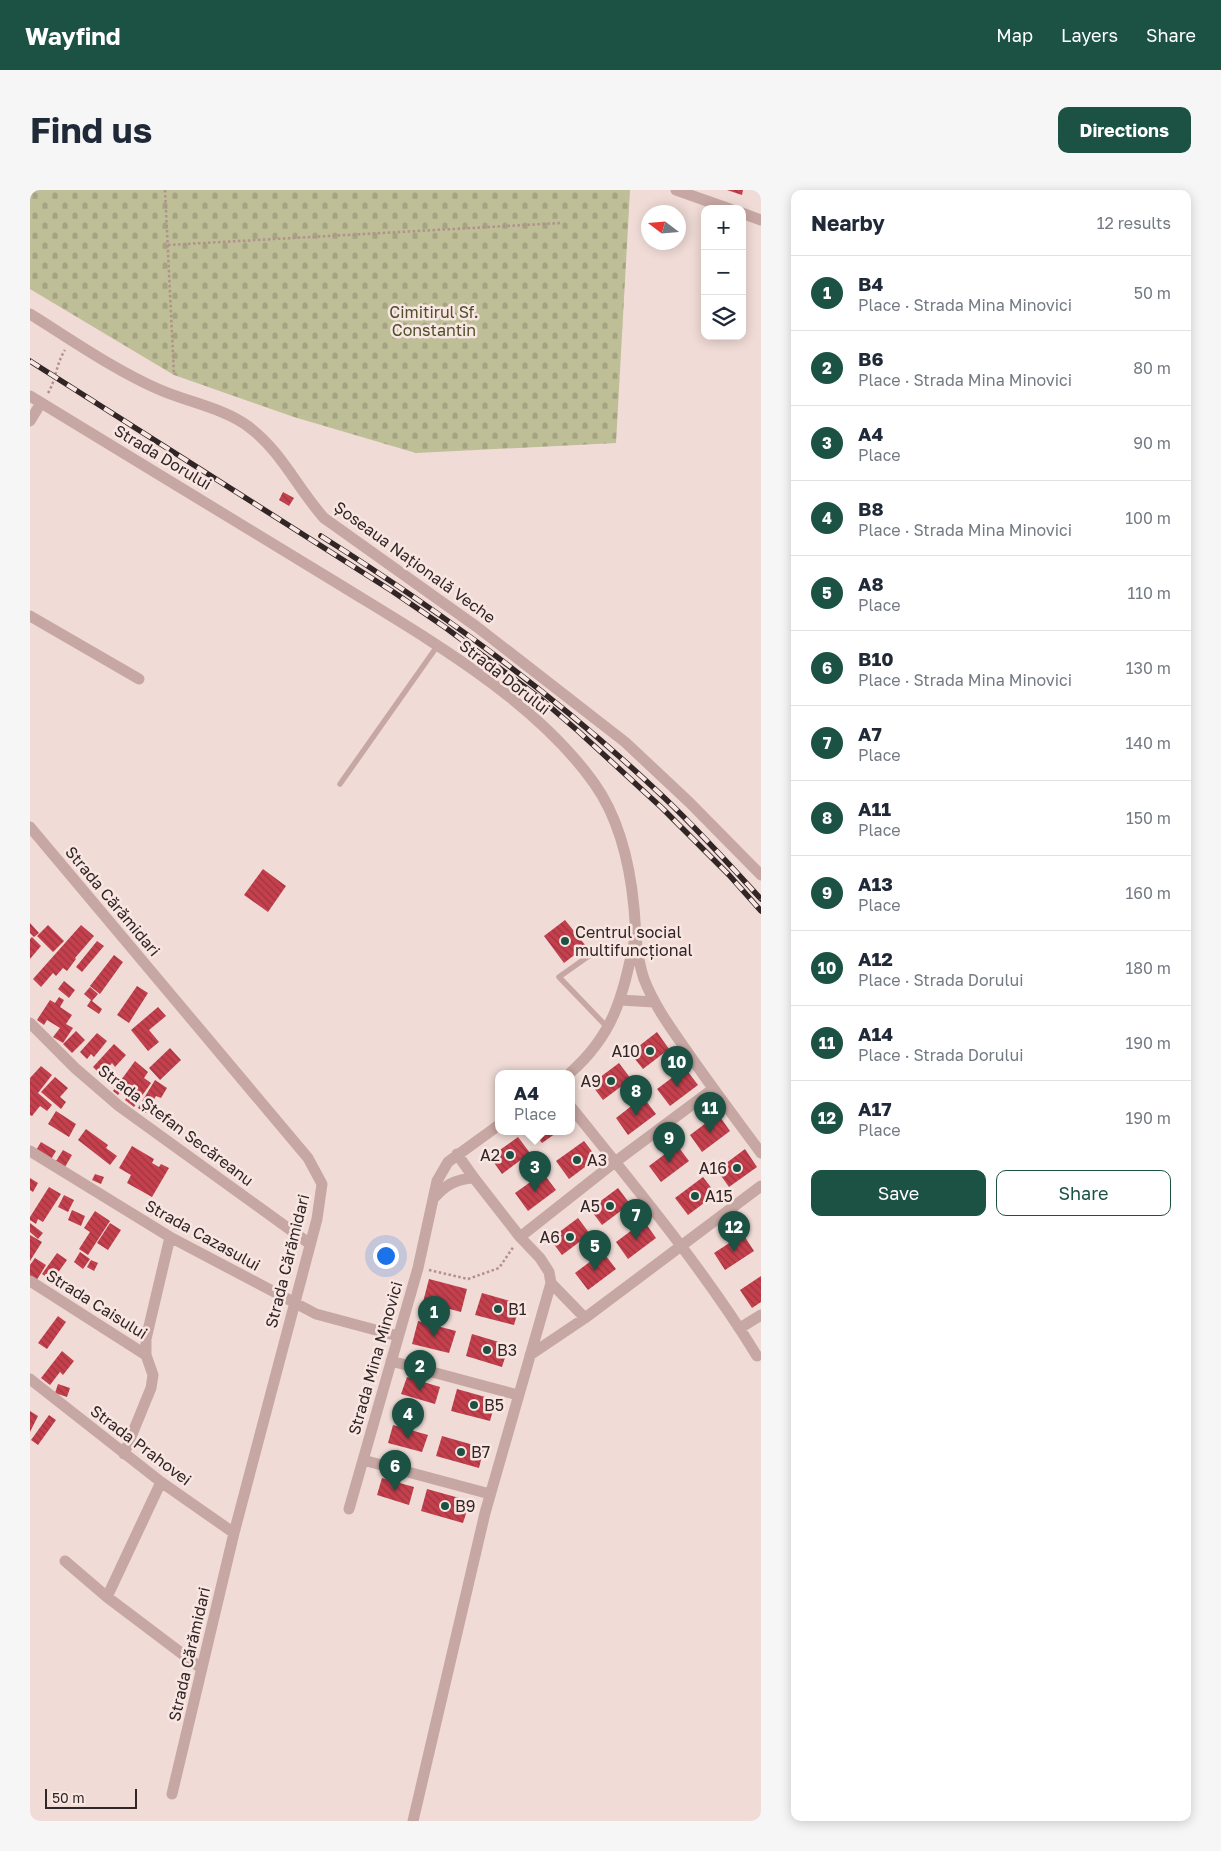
<!DOCTYPE html>
<meta charset="utf-8">
<style>
body{margin:0;font-family:"Golos Text",sans-serif;background:#f6f6f7;color:#1f2937}
.controls{position:absolute;right:15px;top:15px;display:grid;overflow:hidden;border-radius:10px;box-shadow:0 2px 12px #0003}
.controls button{width:45px;height:45px;display:grid;place-items:center;padding:0;border:0;border-bottom:1px solid #e0e1e3;background:#fff;color:#1f2937;font:25px sans-serif}
.compass{position:absolute;left:611px;top:15px;width:45px;height:45px;border-radius:50%;background:#fff;box-shadow:0 2px 12px #0003;rotate:286deg}
.scale{position:absolute;left:15px;bottom:12px;width:92px;box-sizing:border-box;padding-left:5px;border:2px solid #322525;border-top:0;font-size:14px;line-height:18px;white-space:nowrap;color:#322525;-webkit-text-stroke:4px #f8e6e2;paint-order:stroke}
.you{position:absolute;left:355px;top:1065px;width:18px;height:18px;margin:-12px;border:4px solid #fff;border-radius:50%;background:#1a73e8;box-shadow:0 0 0 8px #1a73e833}
.badge{display:grid;place-items:center;width:32px;height:32px;border-radius:50%;background:#1b5243;color:#fff;font-size:16px;font-weight:700}
.pin{position:absolute;translate:-50% -41px;filter:drop-shadow(0 1px 2px #0008)}
.pin::after{content:'';position:absolute;top:26px;width:18px;height:15px;background:inherit;clip-path:polygon(0 0,100% 0,50% 100%)}
.popup{position:absolute;left:465px;top:880px;width:80px;height:65px;box-sizing:border-box;display:grid;place-content:center;border-radius:10px;background:#fff;filter:drop-shadow(0 1px 4px #0005);font-size:16px;white-space:nowrap;color:#747a83}
.popup b{font-size:19px;color:#1f2937}
.popup::after{content:'';position:absolute;left:50%;top:100%;margin-left:-10px;border:10px solid transparent;border-top-color:#fff}
.list{margin:0;padding:0;list-style:none}
h2{display:flex;justify-content:space-between;align-items:center;height:65px;margin:0;padding:0 20px;font-size:21px}
h2 small{font-size:16px;font-weight:400;color:#747a83}
.list li{display:grid;grid-template-columns:32px 1fr auto;gap:15px;align-items:center;box-sizing:border-box;height:75px;padding:0 20px;border-top:1px solid #e0e1e3}
.list b{display:block;font-size:19px;white-space:nowrap}
.list p{margin:0;font-size:16px;white-space:nowrap;color:#747a83}
.list em{font-size:16px;font-style:normal;color:#747a83}
.actions{display:flex;gap:10px;padding:15px 20px}
.actions a{flex:1;padding:11px 0;border:1px solid #1b5243;border-radius:10px;text-align:center;font-size:18px;color:#1b5243}
.actions .main{background:#1b5243;color:#fff}
.icon{flex:none;width:28px;height:28px;fill:none;stroke:currentColor;stroke-width:2;stroke-linecap:round;stroke-linejoin:round}
.map{position:relative;flex:none;width:731px;height:1631px;overflow:hidden;border-radius:10px}
header{display:flex;align-items:center;gap:30px;box-sizing:border-box;height:70px;padding:0 25px;background:#1b5243;color:#fff}
header strong{font-size:24px}
nav{display:flex;gap:28px;margin-inline-start:auto;font-size:18px}
.intro{display:flex;align-items:center;justify-content:space-between;box-sizing:border-box;height:120px;padding:0 30px}
h1{margin:0;font-size:35px}
.button{padding:12px 22px;border-radius:10px;background:#1b5243;color:#fff;font-size:18px;font-weight:700}
main{display:flex;gap:30px;padding:0 30px}
aside{flex:1;background:#fff;border-radius:10px;box-shadow:0 2px 12px #0003}
.map>svg:first-child{display:block}
.cemetery{fill:url(#cemetery-stones)}
.building{fill:url(#building-back-hatch)}
.lines{fill:none;stroke-linecap:round;stroke-linejoin:round}
.path{stroke:#b3908d;stroke-width:2.5;stroke-dasharray:2.5 2.5;stroke-linecap:butt}
.lane{stroke:#c7a7a3;stroke-width:5.5}
.street{stroke:#c7a7a3;stroke-width:11}
.rail-casing{stroke:#322525;stroke-width:5.5}
.rail{stroke:#f8e6e2;stroke-width:4;stroke-dasharray:11;stroke-linecap:butt}
.poi-dot{fill:#1b5243;stroke:#f8e6e2;stroke-width:2}
.labels{text-anchor:middle;dominant-baseline:central;stroke-width:5;stroke-linejoin:round;paint-order:stroke}
.park-label{font-size:16px;fill:#4f5029;stroke:#f8e6e2}
.street-label{font-size:16px;fill:#322525;stroke:#f8e6e2}
.poi-label{font-size:16px;fill:#322525;stroke:#f8e6e2;text-anchor:start}
</style>
<header>
<strong>Wayfind</strong>
<nav><a>Map</a><a>Layers</a><a>Share</a></nav>
</header>
<div class="intro"><h1>Find us</h1><a class="button">Directions</a></div>
<main>
<div class="map">
<svg width="731" height="1631" viewBox="0 0 731 1631">
<defs>
<pattern id="cemetery-stones" width="16" height="16" patternUnits="userSpaceOnUse" patternTransform="scale(1.25)"><rect width="16" height="16" fill="#bebe97"/><path d="M2 7V4a2 2 0 0 1 4 0v3zM10 15v-3a2 2 0 0 1 4 0v3z" fill="#a4a382"/></pattern>
<pattern id="building-back-hatch" width="6" height="6" patternUnits="userSpaceOnUse" patternTransform="scale(1.25)"><rect width="6" height="6" fill="#c4404d"/><path d="M-1 5l2 2M0 0l6 6M5-1l2 2" fill="none" stroke="#a03540"/></pattern>
</defs>
<rect width="100%" height="100%" fill="#f0dbd6"/>
<path class="cemetery" d="M0,0H600L586,253L386,263L264,227L144,185L0,99Z"/>
<path class="building" d="M697,0H713L712,5Z
M253,302L264,308L259,316L249,310Z
M233,679L256,696L238,722L214,705Z
M535,730L556,756L534,773L514,746Z
M0,733L9,743L4,747L0,743Z
M18,735L34,751L23,762L7,746Z
M51,735L64,746L45,768L46,769L37,781L33,778L26,786L23,783L11,797L3,789Z
M2,747L11,756L0,769V749Z
M67,751L74,756L52,782L46,777Z
M84,765L93,772L70,804L60,796Z
M34,791L45,800L39,808L28,799Z
M107,796L118,803L99,833L87,825Z
M60,797L68,804L62,811L72,819L69,824L57,816L61,810L54,804Z
M29,807L34,810L30,817L42,825L36,834L43,838L33,853L23,847L30,838L17,830L14,835L7,830L20,810L25,813Z
M128,817L136,826L119,840L129,852L118,861L101,840Z
M46,841L55,850L42,863L33,854Z
M627,842L639,859L613,879L600,863Z
M67,843L77,851L64,867L61,864L57,869L50,862Z
M84,854L96,865L85,877L82,873L71,885L63,877Z
M140,858L151,870L130,890L119,878Z
M105,871L118,882L114,888L121,893L104,917L95,910L99,904L93,899L88,905L83,901Z
M589,873L601,889L573,910L561,894Z
M11,876L22,885L8,903L22,915L17,921L10,916L2,926L0,925V888Z
M655,878L668,895L640,916L627,899Z
M25,887L38,898L30,907L36,912L31,919L11,902Z
M125,890L137,898L131,908L126,906L116,923L108,918Z
M613,907L626,924L598,945L586,928Z
M26,921L46,934L39,947L18,934Z
M688,924L700,941L672,962L660,945Z
M56,939L78,955L76,958L87,966L80,975L48,950Z
M503,941H529L512,953Z
M488,947L500,963L472,984L460,967Z
M554,951L567,968L539,989L526,971Z
M11,952L26,961L20,971L5,962Z
M647,955L659,971L631,992L619,976Z
M102,956L124,969L122,973L129,977L131,974L139,978L122,1007L97,993L101,985L89,978Z
M715,959L727,977L699,997L687,980Z
M33,960L42,965L35,977L26,971Z
M513,983L526,1000L498,1021L485,1003Z
M65,984L74,987L71,994L62,990Z
M673,987L686,1004L658,1025L645,1008Z
M0,988L8,993L3,1002L0,1000Z
M19,997L31,1004L13,1032L8,1029L6,1034L0,1030V1027Z
M588,998L600,1014L572,1035L560,1019Z
M34,1005L44,1010L38,1022L28,1017Z
M42,1020L55,1026L51,1036L38,1030Z
M65,1021L80,1031L58,1065L49,1059L60,1042L54,1038Z
M548,1028L560,1044L532,1065L520,1049Z
M614,1031L626,1048L598,1069L586,1052Z
M0,1033L13,1043L8,1049L0,1042Z
M80,1033L91,1040L78,1060L67,1053Z
M713,1044L724,1061L695,1080L684,1063Z
M0,1045L12,1052L0,1071Z
M50,1062L60,1069L53,1079L44,1072Z
M573,1062L586,1079L558,1100L545,1083Z
M27,1063L37,1070L22,1091L12,1084Z
M5,1068L16,1075L3,1096L0,1095V1075Z
M61,1070L68,1073L64,1081L57,1077Z
M731,1086V1112L722,1118L710,1100Z
M399,1089L437,1099L431,1122L393,1112Z
M452,1103L490,1114L484,1135L445,1125Z
M28,1126L36,1132L17,1159L8,1153Z
M388,1131L426,1141L419,1163L382,1154Z
M442,1144L479,1155L472,1177L436,1166Z
M32,1161L44,1171L33,1185L30,1182L20,1195L11,1188Z
M377,1187L410,1197L405,1214L371,1204Z
M28,1194L40,1198L37,1207L25,1203Z
M427,1199L466,1210L460,1231L421,1221Z
M0,1221L8,1226L0,1242Z
M19,1225L26,1230L8,1255L1,1250Z
M363,1235L398,1245L392,1262L358,1253Z
M412,1246L454,1258L449,1278L406,1266Z
M352,1288L384,1297L379,1315L347,1305Z
M397,1299L440,1311L433,1333L391,1321Z"/>
<g class="lines">
<path class="path" d="M135,0L144,185
M138,55L530,33
M18,203C26,190 26,174 35,160
M399,1080L438,1089L469,1078L484,1056"/>
<path class="lane" d="M310,594L408,455
M563,763L529,787L577,837"/>
<path class="street" d="M646,0L700,19
M712,23L731,30
M0,124C42,150 83,179 128,199C157,212 194,218 219,237C251,261 268,299 294,328L447,437L595,552L659,612L731,685
M0,206C104,270 208,332 312,396C398,449 504,509 564,593C589,628 600,675 604,718C606,742 606,765 614,789C624,815 640,837 656,860C680,895 706,929 731,963
M0,231L11,213
M0,426L109,489
M0,637L278,968L292,994L287,1029L204,1343L142,1604
M590,810L624,812
M0,833L45,878L89,916L280,1054
M540,883C584,844 592,808 604,753
M541,917C606,998 673,1078 727,1166
M0,961L140,1047L286,1124L368,1146
M427,964L444,988L490,1047L510,1068L519,1082L521,1093L555,1128
M404,1008C415,995 426,989 444,988
M490,1047L585,972L683,899
M0,1091L116,1165
M710,1138L731,1125
M500,1165L555,1128L731,996
M361,1171L488,1205
M0,1189L131,1292L204,1343
M94,1264L121,1198L123,1185L116,1165V1149L140,1047
M333,1270L460,1304
M319,1319L388,1078L407,991L418,972L469,935
M35,1371L77,1407L171,1478
M77,1407L131,1292
M383,1631L455,1323L521,1093"/>
<defs>
<path id="rail" d="M0,171L362,401L416,438L511,509L548,541L632,618L699,685L731,721
M291,346C410,421 523,503 626,600C663,634 697,672 731,709"/>
</defs>
<use href="#rail" class="rail-casing"/>
<use href="#rail" class="rail"/>
</g>
<g class="poi-dot">
<circle cx="535" cy="751" r="5"/>
<circle cx="620" cy="861" r="5"/>
<circle cx="581" cy="891" r="5"/>
<circle cx="480" cy="965" r="5"/>
<circle cx="547" cy="970" r="5"/>
<circle cx="707" cy="978" r="5"/>
<circle cx="665" cy="1006" r="5"/>
<circle cx="580" cy="1016" r="5"/>
<circle cx="540" cy="1047" r="5"/>
<circle cx="468" cy="1119" r="5"/>
<circle cx="457" cy="1160" r="5"/>
<circle cx="444" cy="1215" r="5"/>
<circle cx="431" cy="1262" r="5"/>
<circle cx="415" cy="1316" r="5"/>
</g>
<g class="labels">
<g class="park-label">
<text x="404" y="122">Cimitirul Sf.<tspan x="404" dy="18">Constantin</tspan></text>
</g>
<g class="street-label">
<text transform="translate(133 267) rotate(31)">Strada Dorului</text>
<text transform="translate(385 372) rotate(36)">Șoseaua Națională Veche</text>
<text transform="translate(475 487) rotate(38)">Strada Dorului</text>
<text transform="translate(83 711) rotate(50)">Strada Cărămidari</text>
<text transform="translate(146 935) rotate(37)">Strada Ștefan Secăreanu</text>
<text transform="translate(173 1045) rotate(29)">Strada Cazasului</text>
<text transform="translate(257 1071) rotate(-76)">Strada Cărămidari</text>
<text transform="translate(67 1114) rotate(32)">Strada Caisului</text>
<text transform="translate(345 1168) rotate(-74)">Strada Mina Minovici</text>
<text transform="translate(111 1255) rotate(37)">Strada Prahovei</text>
<text transform="translate(159 1464) rotate(-77)">Strada Cărămidari</text>
</g>
<g class="poi-label">
<text x="545" y="742">Centrul social<tspan x="545" dy="18">multifuncțional</tspan></text>
<text x="610" y="861" text-anchor="end">A10</text>
<text x="571" y="891" text-anchor="end">A9</text>
<text x="470" y="965" text-anchor="end">A2</text>
<text x="557" y="970">A3</text>
<text x="697" y="978" text-anchor="end">A16</text>
<text x="675" y="1006">A15</text>
<text x="570" y="1016" text-anchor="end">A5</text>
<text x="530" y="1047" text-anchor="end">A6</text>
<text x="478" y="1119">B1</text>
<text x="467" y="1160">B3</text>
<text x="454" y="1215">B5</text>
<text x="441" y="1262">B7</text>
<text x="425" y="1316">B9</text>
</g>
</g>
</svg>
<div class="controls">
<button>+</button>
<button>−</button>
<button><svg class="icon" aria-label="layers" viewBox="0 0 24 24"><path d="M12 4l9 5-9 5-9-5zM3 14l9 5 9-5"/></svg></button>
</div>
<svg class="compass" viewBox="-18 -18 36 36"><path d="M0-13l5 13h-10z" fill="#e53935"/><path d="M0 13l5-13h-10z" fill="#747a83"/></svg>
<div class="scale">50 m</div>
<div class="you"></div>
<div class="pin badge" style="left:404px;top:1147px">1</div>
<div class="pin badge" style="left:390px;top:1201px">2</div>
<div class="pin badge" style="left:505px;top:1002px">3</div>
<div class="popup"><b>A4</b>Place</div>
<div class="pin badge" style="left:378px;top:1249px">4</div>
<div class="pin badge" style="left:565px;top:1081px">5</div>
<div class="pin badge" style="left:365px;top:1301px">6</div>
<div class="pin badge" style="left:606px;top:1050px">7</div>
<div class="pin badge" style="left:606px;top:926px">8</div>
<div class="pin badge" style="left:639px;top:973px">9</div>
<div class="pin badge" style="left:647px;top:897px">10</div>
<div class="pin badge" style="left:680px;top:943px">11</div>
<div class="pin badge" style="left:704px;top:1062px">12</div>
</div>
<aside>
<h2>Nearby<small>12 results</small></h2>
<ul class="list">
<li><span class="badge">1</span><div><b>B4</b><p>Place · Strada Mina Minovici</p></div><em>50 m</em></li>
<li><span class="badge">2</span><div><b>B6</b><p>Place · Strada Mina Minovici</p></div><em>80 m</em></li>
<li><span class="badge">3</span><div><b>A4</b><p>Place</p></div><em>90 m</em></li>
<li><span class="badge">4</span><div><b>B8</b><p>Place · Strada Mina Minovici</p></div><em>100 m</em></li>
<li><span class="badge">5</span><div><b>A8</b><p>Place</p></div><em>110 m</em></li>
<li><span class="badge">6</span><div><b>B10</b><p>Place · Strada Mina Minovici</p></div><em>130 m</em></li>
<li><span class="badge">7</span><div><b>A7</b><p>Place</p></div><em>140 m</em></li>
<li><span class="badge">8</span><div><b>A11</b><p>Place</p></div><em>150 m</em></li>
<li><span class="badge">9</span><div><b>A13</b><p>Place</p></div><em>160 m</em></li>
<li><span class="badge">10</span><div><b>A12</b><p>Place · Strada Dorului</p></div><em>180 m</em></li>
<li><span class="badge">11</span><div><b>A14</b><p>Place · Strada Dorului</p></div><em>190 m</em></li>
<li><span class="badge">12</span><div><b>A17</b><p>Place</p></div><em>190 m</em></li>
</ul>
<div class="actions"><a class="main">Save</a><a>Share</a></div>
</aside>
</main>
